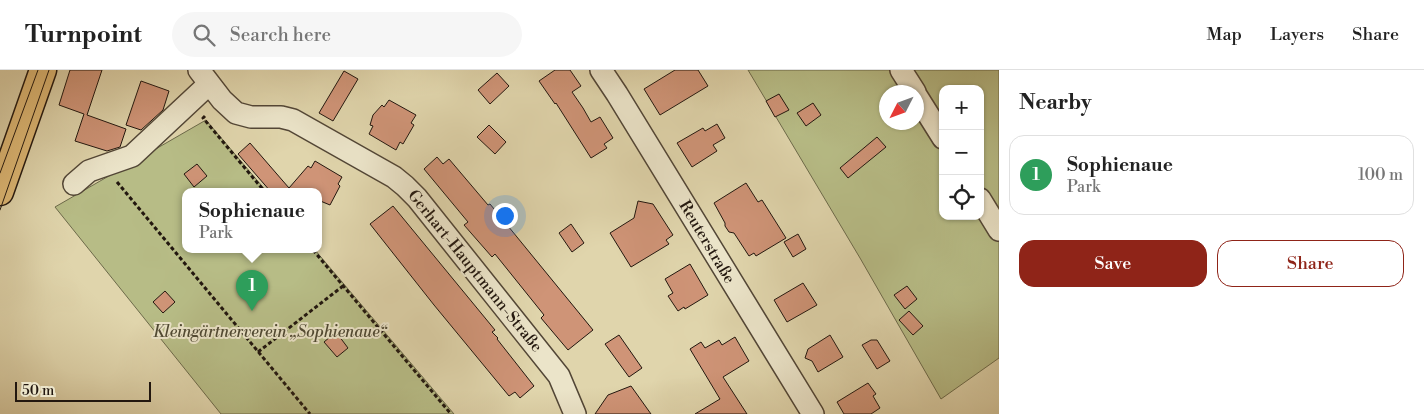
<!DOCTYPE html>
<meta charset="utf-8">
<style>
body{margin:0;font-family:"Libre Bodoni",serif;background:#f6f6f6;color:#222}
.controls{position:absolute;right:15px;top:15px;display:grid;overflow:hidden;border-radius:10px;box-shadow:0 1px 4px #0004}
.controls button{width:45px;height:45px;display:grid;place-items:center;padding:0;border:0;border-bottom:1px solid #e0e0e0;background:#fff;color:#222;font:25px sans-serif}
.compass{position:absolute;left:879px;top:15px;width:45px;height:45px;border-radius:50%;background:#fff;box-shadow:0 1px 4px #0004;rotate:228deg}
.scale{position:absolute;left:15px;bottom:12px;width:136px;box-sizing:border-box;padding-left:5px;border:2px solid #22170f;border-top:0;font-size:14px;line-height:18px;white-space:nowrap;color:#22170f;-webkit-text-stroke:4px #ebe4c9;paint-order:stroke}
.you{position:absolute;left:504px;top:145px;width:18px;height:18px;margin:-12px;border:4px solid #fff;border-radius:50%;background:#1a73e8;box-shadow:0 0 0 8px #1a73e833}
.badge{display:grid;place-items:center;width:32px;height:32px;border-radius:50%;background:#8f2418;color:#fff;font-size:16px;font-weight:700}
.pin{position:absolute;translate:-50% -41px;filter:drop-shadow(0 1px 2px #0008)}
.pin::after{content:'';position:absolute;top:26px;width:18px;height:15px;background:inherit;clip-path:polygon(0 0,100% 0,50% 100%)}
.popup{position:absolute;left:182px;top:118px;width:140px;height:65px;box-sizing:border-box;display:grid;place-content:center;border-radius:10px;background:#fff;filter:drop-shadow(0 1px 4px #0005);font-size:16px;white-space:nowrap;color:#767676}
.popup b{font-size:19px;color:#222}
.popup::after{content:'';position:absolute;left:50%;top:100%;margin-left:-10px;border:10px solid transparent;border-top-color:#fff}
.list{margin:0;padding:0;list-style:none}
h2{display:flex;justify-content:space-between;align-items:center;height:65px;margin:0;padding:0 20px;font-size:21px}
h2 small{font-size:16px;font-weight:400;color:#767676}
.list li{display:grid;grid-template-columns:32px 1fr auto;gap:15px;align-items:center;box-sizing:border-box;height:80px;margin:0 10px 10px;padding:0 10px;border:1px solid #e0e0e0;border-radius:15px}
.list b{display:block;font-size:19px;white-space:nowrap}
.list p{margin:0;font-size:16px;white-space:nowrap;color:#767676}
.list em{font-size:16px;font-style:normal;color:#767676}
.actions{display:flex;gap:10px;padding:15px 20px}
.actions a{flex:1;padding:11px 0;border:1px solid #8f2418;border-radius:15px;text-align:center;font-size:18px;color:#8f2418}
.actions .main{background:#8f2418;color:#fff}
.icon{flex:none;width:28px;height:28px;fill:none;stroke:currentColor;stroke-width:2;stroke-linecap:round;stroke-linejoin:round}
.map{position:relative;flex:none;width:999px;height:344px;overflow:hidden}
header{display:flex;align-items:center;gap:30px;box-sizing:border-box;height:70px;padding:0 25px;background:#fff;border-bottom:1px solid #e0e0e0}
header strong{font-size:24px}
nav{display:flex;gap:28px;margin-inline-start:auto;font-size:18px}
.search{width:350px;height:45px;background:#f6f6f6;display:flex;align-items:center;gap:12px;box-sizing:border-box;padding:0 18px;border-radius:28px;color:#767676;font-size:19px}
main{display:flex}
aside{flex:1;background:#fff}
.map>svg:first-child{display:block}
.green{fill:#b7bc86;stroke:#6c6a4a;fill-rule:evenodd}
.building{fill:#cf9477;stroke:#22170f}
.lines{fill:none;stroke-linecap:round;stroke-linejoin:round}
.minor-casing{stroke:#524636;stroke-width:24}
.major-casing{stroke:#22170f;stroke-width:29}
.path{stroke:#22170f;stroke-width:3;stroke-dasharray:4 2.5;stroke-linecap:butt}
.minor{stroke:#ebe4c9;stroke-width:21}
.major{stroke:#e0ba76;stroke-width:26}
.tram{stroke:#22170f;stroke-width:1}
.labels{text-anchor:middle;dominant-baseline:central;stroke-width:4;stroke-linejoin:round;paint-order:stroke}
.street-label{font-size:16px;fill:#22170f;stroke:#ebe4c9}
.park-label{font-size:16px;font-style:italic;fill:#4f4933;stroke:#ebe4c9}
</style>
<header>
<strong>Turnpoint</strong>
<div class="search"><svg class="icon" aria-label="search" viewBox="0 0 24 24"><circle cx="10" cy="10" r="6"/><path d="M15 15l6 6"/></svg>Search here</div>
<nav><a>Map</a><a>Layers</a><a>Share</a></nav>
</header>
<main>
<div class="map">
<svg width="999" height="344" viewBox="0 0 999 344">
<rect width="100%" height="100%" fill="#e0d5ac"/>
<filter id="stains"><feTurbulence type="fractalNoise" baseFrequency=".004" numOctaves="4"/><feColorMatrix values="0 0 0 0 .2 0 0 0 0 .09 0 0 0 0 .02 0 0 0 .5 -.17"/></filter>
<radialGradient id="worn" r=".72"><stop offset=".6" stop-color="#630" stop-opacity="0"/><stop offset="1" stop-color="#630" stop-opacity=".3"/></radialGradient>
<path class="green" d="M748,0H999V288L941,329L860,188ZM943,19H980V146H943ZM886,22H916V52H886Z
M206,50L267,122H186V180H315L454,344H221L55,137Z"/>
<path class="building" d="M70,0H102L87,45L126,59L120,77L107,81L75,71L84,44L59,35Z
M555,0H570L581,16L572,22L583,38L591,52L600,47L613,68L604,74L607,78L591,88L556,33L555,34L539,11Z
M675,0H698L708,16L660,45L644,19Z
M344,1L358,9L333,51L319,43Z
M497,3L509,16L490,34L478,20Z
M141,11L169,21L163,40L141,60L126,55Z
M779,24L789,40L775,47L766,31Z
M389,30L416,45L411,53L414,55L403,74L400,72L396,80L369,64L373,56L370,55L373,45L382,35L384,37Z
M813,33L821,45L806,56L797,43Z
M717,54L725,68L713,75L717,81L692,97L677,73L703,58L705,61Z
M489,55L506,72L495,84L477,67Z
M877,67L886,77L848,108L840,98Z
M250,73L289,118L308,96L311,98L315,91L342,107L338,114L340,116L330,135L318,130V122H271L238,84Z
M437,87L443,94L449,89L488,135L490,134L593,260L568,280L541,248L544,245L495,184L492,187L464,155L468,152L424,99Z
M197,94L207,106L194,117L184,104Z
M746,113L758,132L762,130L786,168L756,186L754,183L749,186L734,163L729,162L725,156V153L714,133Z
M638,131L653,134L673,165L666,170L669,174L631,197L610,163L634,148Z
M393,136L495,260L492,262L498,268L497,269L534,316L520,328L515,322L509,326L434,235L370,154Z
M571,154L584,173L572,182L559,163Z
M798,164L806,179L793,187L784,172Z
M690,194L708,225L685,239L684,237L678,241L668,226L673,223L665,209Z
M803,213L817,235L787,252L774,230Z
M907,216L917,229L905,239L894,225Z
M165,221L175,232L163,243L153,232Z
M909,241L923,256L913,265L899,250Z
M336,262L348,278L337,287L324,272Z
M619,265L642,298L629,307L605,274Z
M830,265L843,287L818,302L812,291L805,288L808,279Z
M735,267L749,291L723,307L747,344H695L720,329L690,279L701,272L705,278L719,270L722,275Z
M871,270H877L890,291L877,299L862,275Z
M868,313L876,324L873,326L880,338L871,344H844L837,332Z
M631,316L651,344H595L608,325Z"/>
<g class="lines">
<defs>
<path id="minor" d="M199,0L222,30L236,43L251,47H281L293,50L394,107L405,116L417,128L559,306L575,344
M601,0L617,24L813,344
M901,0L915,22
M916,25L943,68
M74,114L89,101L132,86L209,14
M980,129L999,160"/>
<path id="major" d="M0,122L43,0"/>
</defs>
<use href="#minor" class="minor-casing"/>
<use href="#major" class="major-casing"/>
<path class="path" d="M205,46L203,48L265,122
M117,112L310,344
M313,180L451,344
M258,282L343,216"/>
<use href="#minor" class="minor"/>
<use href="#major" class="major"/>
<path class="tram" d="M0,103L38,0
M0,140L49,0"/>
</g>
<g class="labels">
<g class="street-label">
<text transform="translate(707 172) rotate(59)">Reuterstraße</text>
<text transform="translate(475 201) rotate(51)">Gerhart-Hauptmann-Straße</text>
</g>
<g class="park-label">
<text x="270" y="262">Kleingärtnerverein „Sophienaue“</text>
</g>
</g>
<rect width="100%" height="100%" filter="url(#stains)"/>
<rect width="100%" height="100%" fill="url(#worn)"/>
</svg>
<div class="controls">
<button>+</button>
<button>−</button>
<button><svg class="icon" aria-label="locate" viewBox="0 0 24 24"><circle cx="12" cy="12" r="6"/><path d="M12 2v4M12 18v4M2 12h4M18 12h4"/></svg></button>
</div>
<svg class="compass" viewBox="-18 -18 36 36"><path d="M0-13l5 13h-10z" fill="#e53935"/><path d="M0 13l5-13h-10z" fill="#767676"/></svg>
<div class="scale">50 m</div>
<div class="you"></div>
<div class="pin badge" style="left:252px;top:241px;background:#2e9e5b">1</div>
<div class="popup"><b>Sophienaue</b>Park</div>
</div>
<aside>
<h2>Nearby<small></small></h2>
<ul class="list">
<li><span class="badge" style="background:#2e9e5b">1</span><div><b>Sophienaue</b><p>Park</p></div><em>100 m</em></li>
</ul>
<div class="actions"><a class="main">Save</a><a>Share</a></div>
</aside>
</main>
